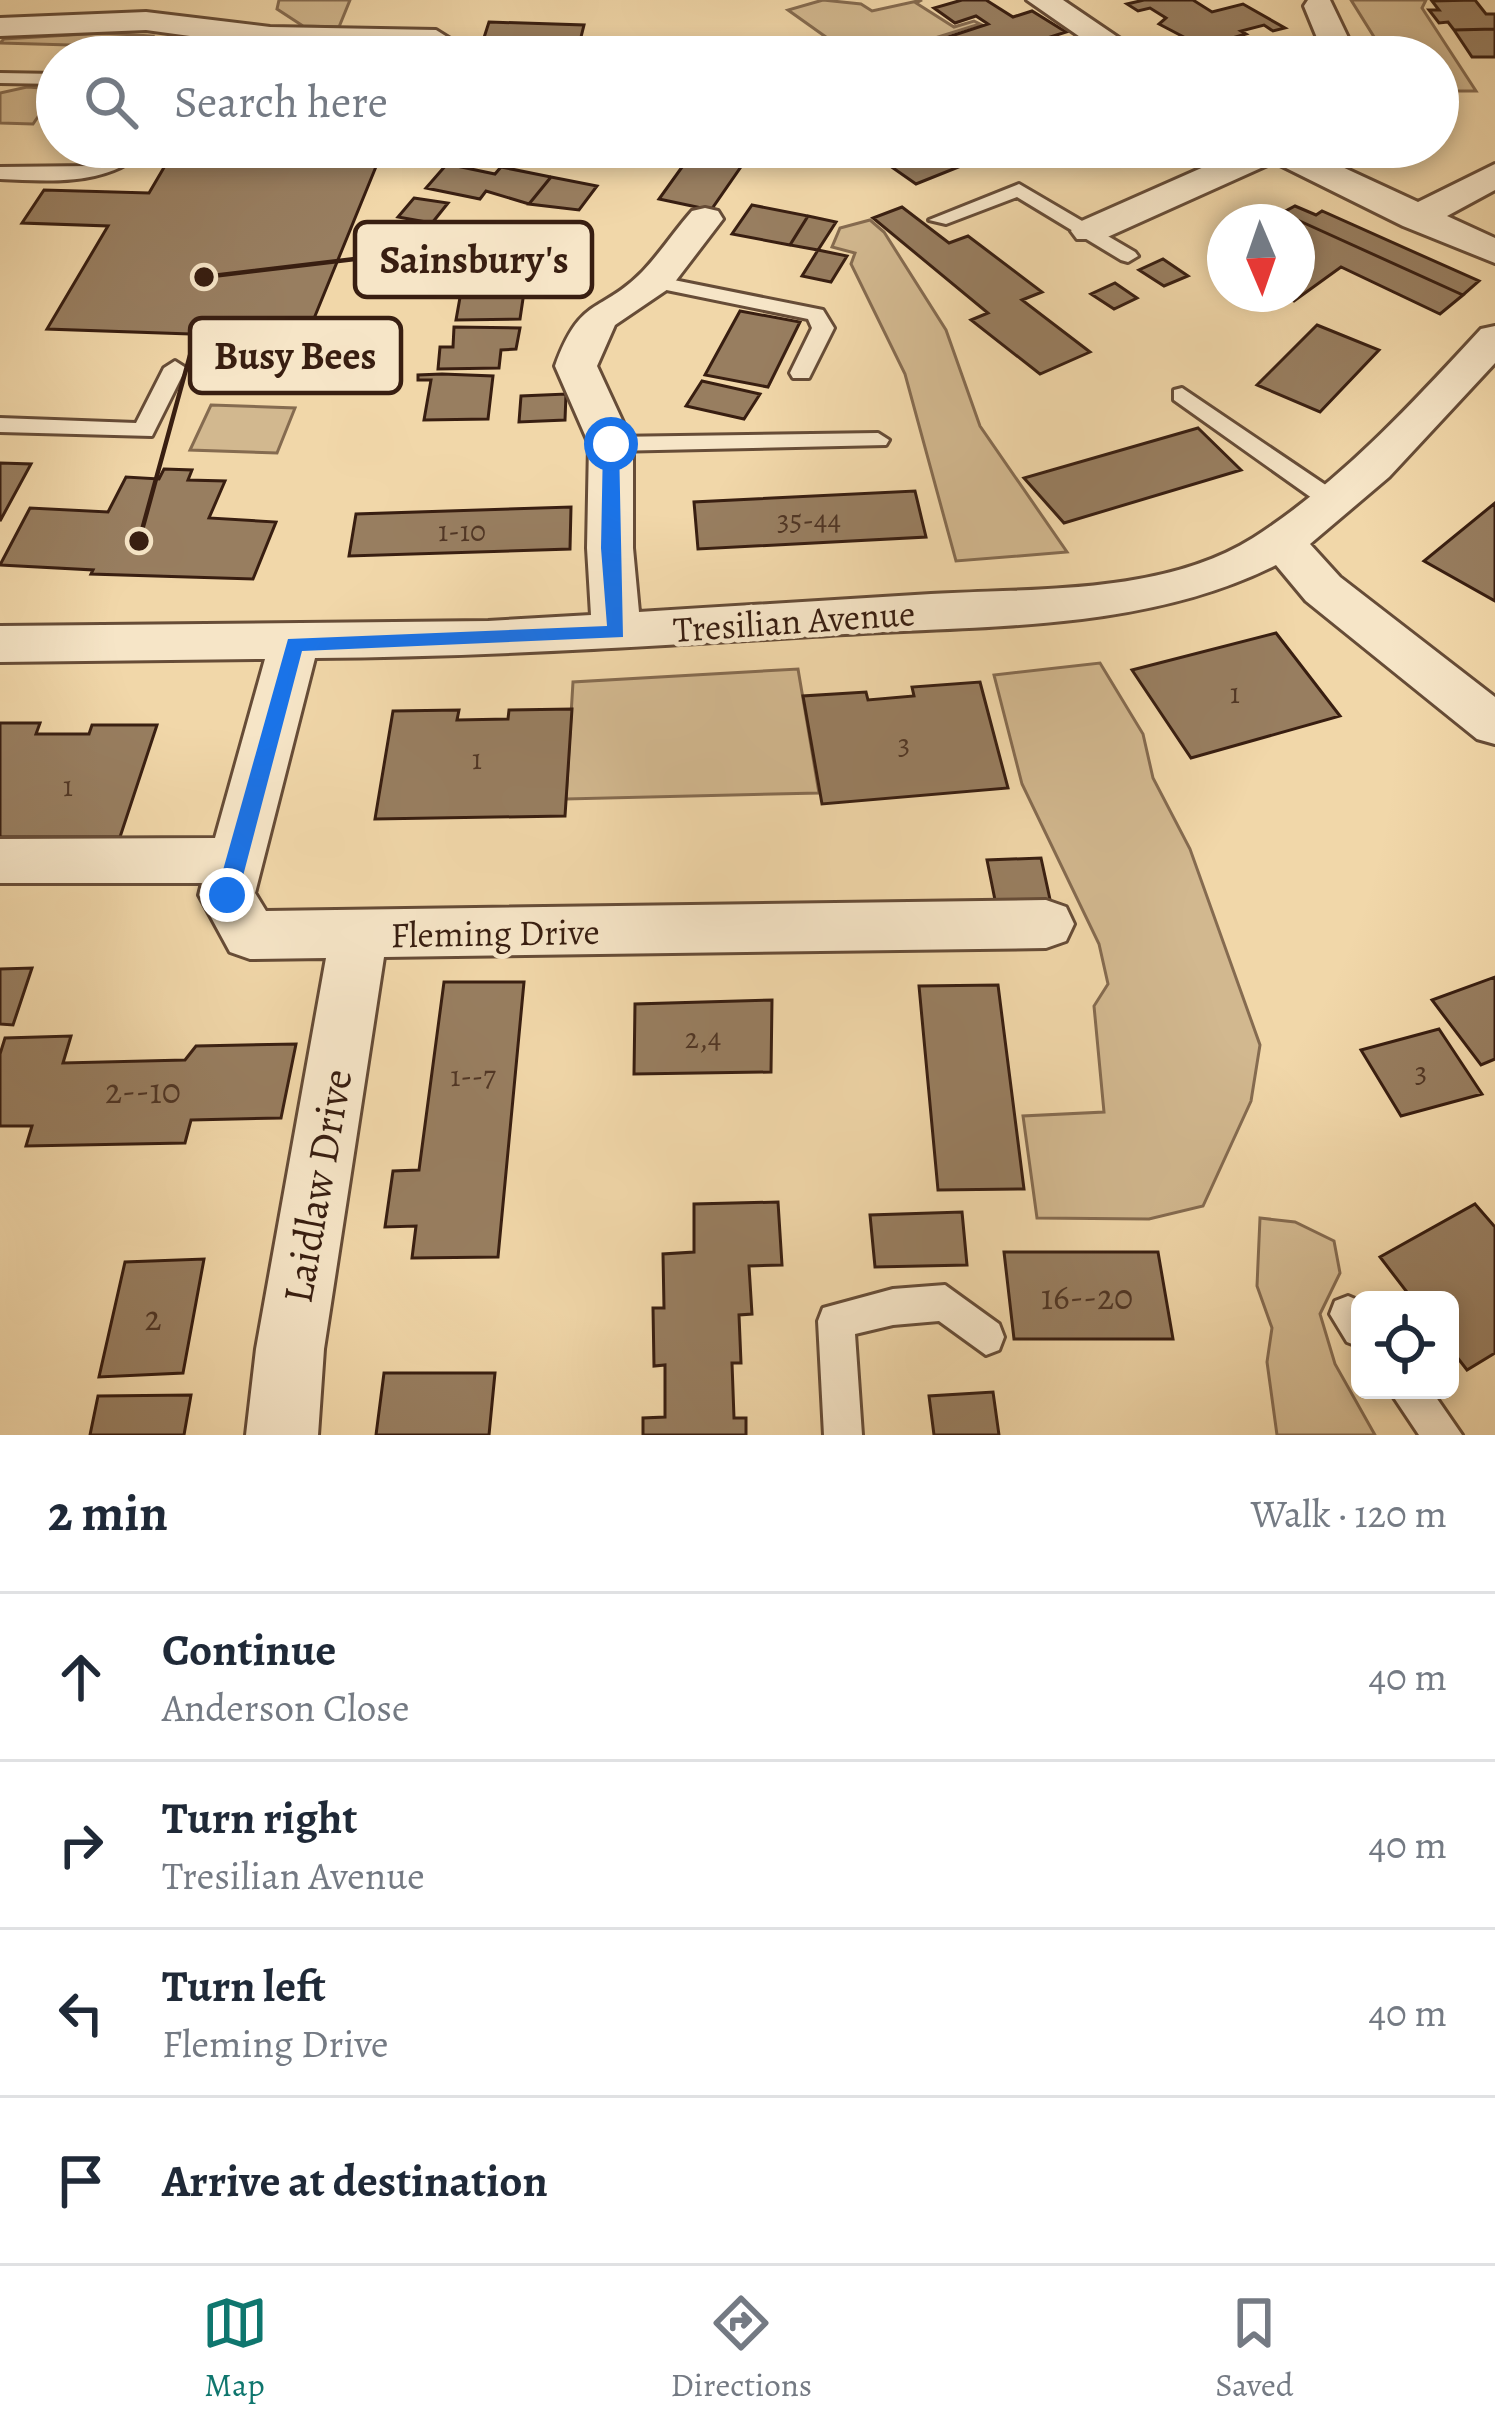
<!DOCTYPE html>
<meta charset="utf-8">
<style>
body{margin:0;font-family:Alegreya,serif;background:#f2f2f3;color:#1f2937}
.controls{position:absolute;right:36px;bottom:36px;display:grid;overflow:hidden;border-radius:18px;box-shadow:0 6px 18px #0003}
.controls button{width:108px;height:108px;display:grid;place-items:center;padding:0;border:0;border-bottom:3px solid #e0e1e3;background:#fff;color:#1f2937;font:60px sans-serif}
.compass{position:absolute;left:1207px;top:204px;width:108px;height:108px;border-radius:50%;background:#fff;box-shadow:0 6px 18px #0003;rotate:178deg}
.stop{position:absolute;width:36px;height:36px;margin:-27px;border:9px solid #1a73e8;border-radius:50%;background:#fff}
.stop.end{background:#1a73e8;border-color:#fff;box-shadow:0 3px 12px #0008}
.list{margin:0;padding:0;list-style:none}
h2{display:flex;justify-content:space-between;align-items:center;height:156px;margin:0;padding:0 48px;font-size:51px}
h2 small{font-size:39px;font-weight:400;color:#747a83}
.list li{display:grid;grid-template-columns:78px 1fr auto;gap:36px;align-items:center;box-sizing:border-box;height:168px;padding:0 48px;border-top:3px solid #e0e1e3}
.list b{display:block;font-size:45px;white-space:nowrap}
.list p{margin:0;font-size:39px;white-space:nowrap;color:#747a83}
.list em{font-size:39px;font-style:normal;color:#747a83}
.icon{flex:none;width:66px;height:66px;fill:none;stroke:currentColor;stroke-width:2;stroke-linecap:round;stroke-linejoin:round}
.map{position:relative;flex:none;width:1495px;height:1435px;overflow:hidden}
.search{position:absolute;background:#fff;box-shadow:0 6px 18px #0003;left:36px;right:36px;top:36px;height:132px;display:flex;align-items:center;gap:30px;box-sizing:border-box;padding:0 42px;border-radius:66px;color:#747a83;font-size:45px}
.sheet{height:828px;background:#fff}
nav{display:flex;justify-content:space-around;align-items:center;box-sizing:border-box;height:168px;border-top:3px solid #e0e1e3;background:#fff;font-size:33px;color:#747a83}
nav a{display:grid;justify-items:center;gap:6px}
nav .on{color:#0f766e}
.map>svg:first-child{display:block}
.green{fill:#d2b88f;stroke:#856b50;stroke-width:3}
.building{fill:#987e60;stroke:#381e11;stroke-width:3}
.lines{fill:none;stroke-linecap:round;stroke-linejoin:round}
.lane-casing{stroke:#664c37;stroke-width:6}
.street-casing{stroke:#664c37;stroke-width:6}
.lane{fill:#f6e5c7;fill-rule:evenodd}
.street{fill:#f6e5c7;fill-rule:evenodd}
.route{fill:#1a73e8}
.labels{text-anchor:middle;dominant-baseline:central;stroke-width:10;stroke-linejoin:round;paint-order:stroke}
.number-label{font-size:30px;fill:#503625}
.street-label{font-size:36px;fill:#381e11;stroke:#f6e5c7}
.near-number-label{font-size:36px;fill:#503625}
.near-street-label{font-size:42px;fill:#381e11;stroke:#f6e5c7}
.leader{fill:none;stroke:#381e11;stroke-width:4.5}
.callout-dot{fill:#381e11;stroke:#f6e5c7;stroke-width:4.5}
.callout{fill:#f6e5c7;stroke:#381e11;stroke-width:4.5}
.callout-label{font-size:39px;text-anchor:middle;font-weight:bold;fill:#381e11}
</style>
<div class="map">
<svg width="1495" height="1435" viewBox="0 0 1495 1435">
<rect width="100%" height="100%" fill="#f1d7a9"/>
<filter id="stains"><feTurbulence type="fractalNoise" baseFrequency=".00167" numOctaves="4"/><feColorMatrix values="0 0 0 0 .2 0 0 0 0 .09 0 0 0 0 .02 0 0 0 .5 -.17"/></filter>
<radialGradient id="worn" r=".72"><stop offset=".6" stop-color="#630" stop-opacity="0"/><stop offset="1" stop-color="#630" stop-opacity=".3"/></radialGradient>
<path class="green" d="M279,0H350L339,27L303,26L277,9Z
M823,0L861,4L872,11L922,0L916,3L954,27L974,21L980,24L874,57H854L788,10Z
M1351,0H1426L1422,8L1476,91H1438V57H1405L1395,41L1376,40Z
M102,33L152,36L141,47L0,43L4,39Z
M27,87L57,89L33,124L0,123V93Z
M870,220L884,232L946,330L980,426L1067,552L956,561L905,374L851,264L855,253L832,247L840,228Z
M211,405L295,408L277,453L190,450Z
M1100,663L1143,734L1153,778L1190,849L1260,1045L1251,1101L1203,1206L1149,1219L1037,1218L1023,1116L1104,1112L1094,1006L1108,984L1099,944L1022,784L994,675Z
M798,669L819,793L566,799L573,682Z
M1260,1218L1295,1222L1334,1241L1340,1273L1320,1314L1335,1364L1375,1435H1277L1267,1362L1272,1328L1257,1286Z"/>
<path class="building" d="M962,0H986L1013,17L1032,11L1066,32L988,57H887L988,24L976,16L955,23L934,8Z
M1144,0H1193L1212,12L1243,4L1285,28L1273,31L1264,25L1241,31L1246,34L1232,38L1246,47L1218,55L1159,24L1166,18L1150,8L1138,11L1127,4Z
M1475,0L1486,14H1495V29L1454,30L1448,22L1439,23L1429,10H1439L1432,1Z
M489,22L584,25L578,49L481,47Z
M1495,29V57H1472L1454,30Z
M491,48L546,49L543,57H488Z
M176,147H384L306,338L47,329L108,226L22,223L44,190L149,193Z
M921,147H996L1001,150L916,184L883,161Z
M1122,147H1167L1174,151L1145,162Z
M695,149L747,158L711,210L659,199Z
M447,164L495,174L501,167L551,177L529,204L486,191L480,199L426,188Z
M551,177L597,186L579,210L529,204Z
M414,198L448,203L432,223L398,217Z
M752,205L808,216L790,245L732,234Z
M1295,206L1316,215L1322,211L1479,281L1463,295L1282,213Z
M902,207L949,243L968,236L1042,292L1022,300L1090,352L1040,374L971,320L988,313L873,218Z
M1282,213L1463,295L1440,314L1341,267L1294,301L1281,294H1297V222L1271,221Z
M808,216L836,222L818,250L790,245Z
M546,244L543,264L528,265L520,319L456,320L464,275H454L461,245Z
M818,250L847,256L831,282L802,276Z
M1163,259L1188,276L1164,286L1139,270Z
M1115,283L1137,298L1114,309L1091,294Z
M740,311L800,322L768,387L705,375Z
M1317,325L1379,350L1320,412L1257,385Z
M454,327L520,328L516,349L501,350L499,368L438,369L440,347H453Z
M442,374L493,376L488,419L424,420L431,380H418V375Z
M702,381L760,394L744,419L686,406Z
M566,394L565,420L519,422L521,396Z
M1198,428L1241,470L1064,523L1024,478Z
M0,463L31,464L0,521Z
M164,469L192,470L188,480L225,481L209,518L276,522L253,579L91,574L93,570L0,565L30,508L108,512L126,477L159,479Z
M915,491L926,537L698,549L694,502Z
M1495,503V601L1424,561Z
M571,507L570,549L349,556L356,514Z
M1276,633L1340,716L1191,758L1132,670Z
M980,682L1008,788L822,804L803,696L866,692L868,700L914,696L912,687Z
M572,709L565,816L375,819L393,711L459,710L457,720L508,719L509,710Z
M0,723H40L36,734H89L92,725H157L120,837H0Z
M1041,858L1051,904L996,905L987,860Z
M32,968L13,1025L0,1024V969Z
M1495,977V1059L1481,1065L1432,1000Z
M444,982H524L498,1257L412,1258L416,1226L385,1227L393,1171L419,1170Z
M998,985L1024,1189L938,1190L919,986Z
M772,1000L771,1072L634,1074L635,1004Z
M1439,1029L1482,1094L1401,1116L1361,1050Z
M71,1036L63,1063L185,1060L196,1046L296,1044L281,1118L191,1120L185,1143L26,1146L32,1126H0V1054L5,1038Z
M778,1202L782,1265L749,1266L752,1314L739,1315L741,1363H732L734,1418H746V1435H643V1418L665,1417V1365L654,1366L653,1308H664L663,1254L694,1252V1204Z
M1475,1204L1495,1227V1353L1467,1370L1450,1348V1300H1413L1380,1257Z
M962,1212L967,1265L875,1267L870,1215Z
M1004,1252H1158L1173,1339H1014Z
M204,1259L183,1373L99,1377L125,1262Z
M384,1373H495L489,1435H376Z
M993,1392L999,1435H934L929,1396Z
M191,1395L184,1435H90L98,1396Z"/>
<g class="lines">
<defs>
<path id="lane" d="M218,26H230L233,42L227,57H209Z
M0,73L57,74V84L0,83Z
M128,147H148C111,187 50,181 0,179V167L90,166Z
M1019,184L1135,252L1138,256L1128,262L1121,260L1017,197L946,224L929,220Z
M654,276L823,310L834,328L809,378H793L790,373L812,328L808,319L647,286V278Z
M175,361L186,368L152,436L0,432V418L136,423L164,368Z
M1182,388L1342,496L1346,502L1342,508H1326L1174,400V390Z
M878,433L889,440L886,445L611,451L600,444L611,437Z
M945,1285L999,1324L1004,1337L999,1350L986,1355L939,1321L893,1325L855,1334L862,1435H824L818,1321L823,1308L893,1289Z
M1348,1296L1360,1301V1347L1347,1342L1330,1314L1335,1301Z
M1389,1390H1431L1462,1435H1419Z"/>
<path id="street" d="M1027,0H1063L1147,57H1109Z
M1308,0H1330L1354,50L1349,57H1300L1320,45L1304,6Z
M146,12L270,27L436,30L452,40V57H420V49L270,47L146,30L0,36V18Z
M1249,147H1299L1418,202L1495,164V190L1447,216L1495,238V263L1403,226L1274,162L1103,239H1077L1071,231L1077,223Z
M705,208L718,211L723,219L671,287L615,325L597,366L633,444V548L639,612C737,606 834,600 931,594C1034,588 1162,595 1253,538C1339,483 1411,405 1481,329L1495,326V363L1389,477L1310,544L1340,577L1495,697V744L1477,739L1306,601L1276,565C1145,631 988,625 845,634C667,645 493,657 315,658L255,893L266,911L1046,900L1066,907L1074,924L1066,941L1046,948L384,957L324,1349L318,1435H246L256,1349L326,958L250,959L230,952L199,895L202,883H0V839L215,838L265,659L0,662V626L488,621L591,615L587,548L589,444L555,366C581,294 600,315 643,271C661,252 675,230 692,211Z"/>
</defs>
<use href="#lane" class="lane-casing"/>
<use href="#street" class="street-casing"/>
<use href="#lane" class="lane"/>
<use href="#street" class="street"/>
</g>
<path class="route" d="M611,439L619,444L623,637L302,651L238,895L234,901H219L216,895L288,639L607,626L601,548L603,444Z"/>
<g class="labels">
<g class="number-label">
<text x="809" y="520">35-44</text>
<text x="462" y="531">1-10</text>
<text x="1235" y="693">1</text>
<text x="904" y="744">3</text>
<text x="477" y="759">1</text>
<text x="68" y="786">1</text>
<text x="703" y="1038">2,4</text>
<text x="1421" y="1072">3</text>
<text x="473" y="1076">1--7</text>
</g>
<g class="street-label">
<text transform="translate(794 621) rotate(-4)">Tresilian Avenue</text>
<text transform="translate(495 933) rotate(-1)">Fleming Drive</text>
</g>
<g class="near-number-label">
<text x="143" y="1090">2--10</text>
<text x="1087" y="1296">16--20</text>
<text x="153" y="1317">2</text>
</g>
<g class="near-street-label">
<text transform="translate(317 1186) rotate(-80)">Laidlaw Drive</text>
</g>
</g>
<path class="leader" d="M204 277L355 259M139 541L190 355"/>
<g class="callout-dot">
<circle cx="204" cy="277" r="12"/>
<circle cx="139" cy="541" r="12"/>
</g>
<g class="callout">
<rect x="355" y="222" width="237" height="75" rx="12"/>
<rect x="190" y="318" width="211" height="75" rx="12"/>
</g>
<g class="callout-label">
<text x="474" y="273">Sainsbury's</text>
<text x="295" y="369">Busy Bees</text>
</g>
<rect width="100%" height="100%" filter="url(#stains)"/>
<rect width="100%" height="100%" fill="url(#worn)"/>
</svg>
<div class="controls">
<button><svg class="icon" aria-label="locate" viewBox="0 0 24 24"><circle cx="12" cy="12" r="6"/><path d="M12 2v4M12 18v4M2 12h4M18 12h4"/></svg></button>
</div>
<svg class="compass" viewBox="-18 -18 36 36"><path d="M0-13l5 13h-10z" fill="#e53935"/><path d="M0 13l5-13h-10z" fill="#747a83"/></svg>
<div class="stop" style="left:611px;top:444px"></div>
<div class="stop end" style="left:227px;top:895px"></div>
<div class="search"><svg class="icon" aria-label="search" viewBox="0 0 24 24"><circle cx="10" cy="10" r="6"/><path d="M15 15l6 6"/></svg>Search here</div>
</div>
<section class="sheet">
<h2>2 min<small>Walk · 120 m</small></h2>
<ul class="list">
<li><svg class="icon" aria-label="ahead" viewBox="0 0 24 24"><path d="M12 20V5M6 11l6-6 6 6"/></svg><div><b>Continue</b><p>Anderson Close</p></div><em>40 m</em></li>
<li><svg class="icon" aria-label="right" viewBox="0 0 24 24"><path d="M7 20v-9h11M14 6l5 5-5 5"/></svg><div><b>Turn right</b><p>Tresilian Avenue</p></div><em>40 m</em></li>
<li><svg class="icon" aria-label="left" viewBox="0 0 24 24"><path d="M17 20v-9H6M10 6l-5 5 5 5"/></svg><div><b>Turn left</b><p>Fleming Drive</p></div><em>40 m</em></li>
<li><svg class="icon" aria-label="arrive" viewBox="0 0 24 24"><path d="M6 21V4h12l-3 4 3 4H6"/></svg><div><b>Arrive at destination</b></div></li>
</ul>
</section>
<nav>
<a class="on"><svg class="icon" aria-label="map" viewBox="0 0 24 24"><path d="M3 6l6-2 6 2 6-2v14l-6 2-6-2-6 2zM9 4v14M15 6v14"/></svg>Map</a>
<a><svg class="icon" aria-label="directions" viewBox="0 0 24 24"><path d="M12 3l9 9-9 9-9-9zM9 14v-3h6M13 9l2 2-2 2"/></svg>Directions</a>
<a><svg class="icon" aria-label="saved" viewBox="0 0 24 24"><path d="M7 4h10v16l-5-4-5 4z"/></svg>Saved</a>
</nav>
